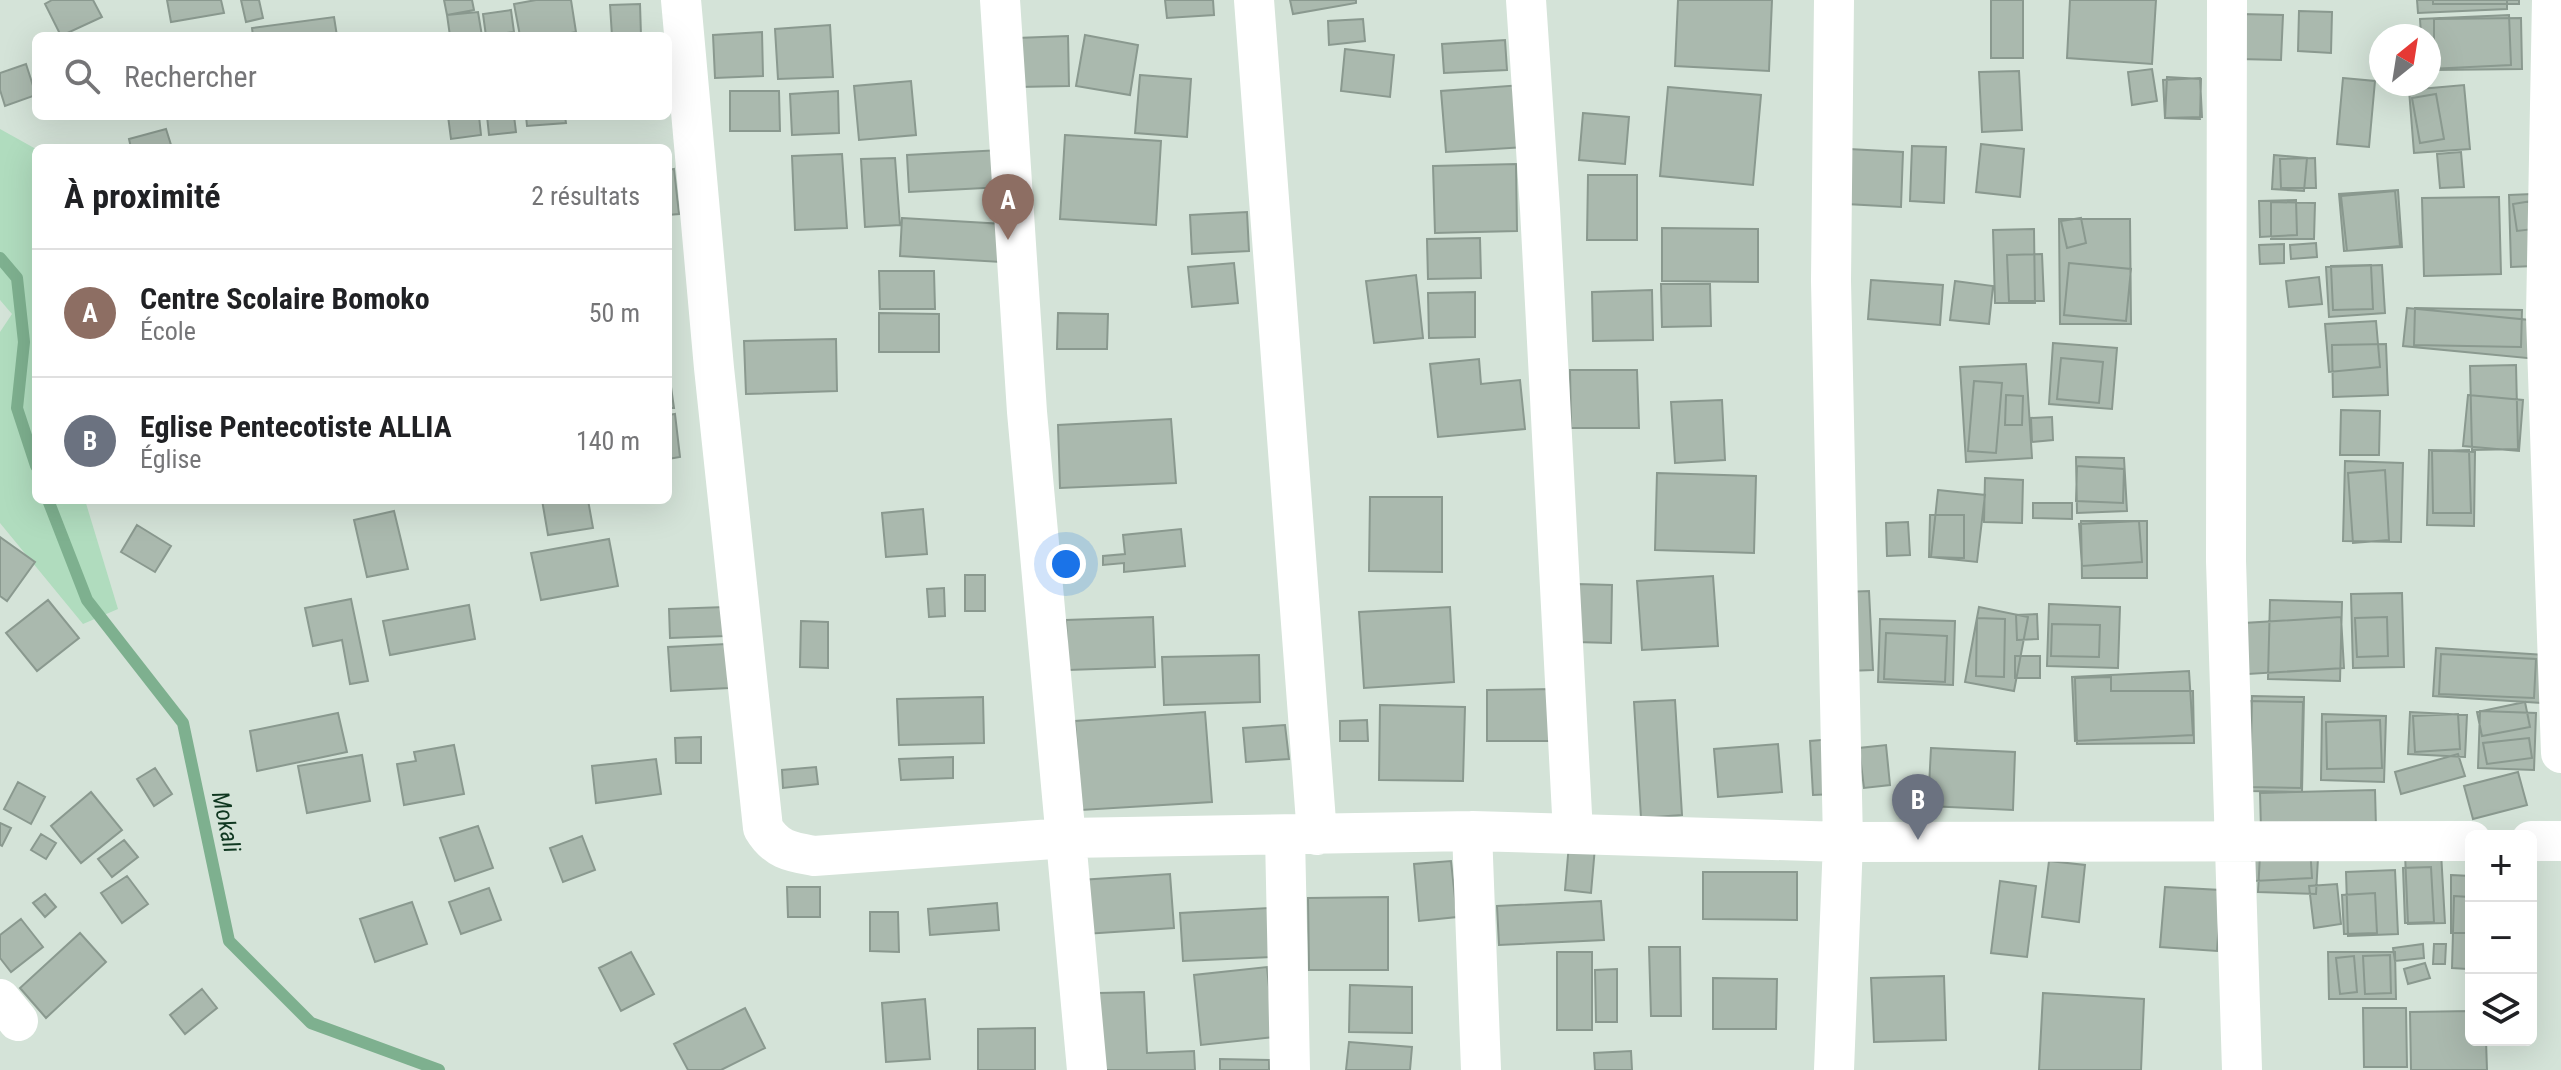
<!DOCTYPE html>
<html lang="fr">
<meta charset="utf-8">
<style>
body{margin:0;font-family:"Roboto Condensed",sans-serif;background:#f2f2f2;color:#202124}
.controls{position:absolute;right:24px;bottom:24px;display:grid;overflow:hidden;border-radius:12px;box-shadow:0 8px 32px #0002}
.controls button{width:72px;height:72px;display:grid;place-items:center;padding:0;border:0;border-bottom:2px solid #e0e0e0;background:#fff;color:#202124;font:40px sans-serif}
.compass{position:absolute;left:2369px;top:24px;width:72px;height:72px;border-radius:50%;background:#fff;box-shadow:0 8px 32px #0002;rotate:30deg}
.you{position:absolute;left:1066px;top:564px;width:28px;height:28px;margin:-20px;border:6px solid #fff;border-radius:50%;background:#1a73e8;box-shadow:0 0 0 12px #1a73e833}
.badge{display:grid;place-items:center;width:52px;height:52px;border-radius:50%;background:#146b3e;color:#fff;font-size:26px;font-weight:700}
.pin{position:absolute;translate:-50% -66px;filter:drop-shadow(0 2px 4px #0008)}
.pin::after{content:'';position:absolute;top:42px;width:28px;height:24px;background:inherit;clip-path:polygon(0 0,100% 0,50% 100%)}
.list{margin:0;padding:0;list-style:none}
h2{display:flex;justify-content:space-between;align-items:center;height:104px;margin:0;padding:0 32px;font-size:34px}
h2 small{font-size:26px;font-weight:400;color:#757577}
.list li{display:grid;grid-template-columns:52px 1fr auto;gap:24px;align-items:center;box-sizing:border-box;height:128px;padding:0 32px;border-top:2px solid #e0e0e0}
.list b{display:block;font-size:30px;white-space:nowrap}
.list p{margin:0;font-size:26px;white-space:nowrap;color:#757577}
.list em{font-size:26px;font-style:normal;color:#757577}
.icon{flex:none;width:44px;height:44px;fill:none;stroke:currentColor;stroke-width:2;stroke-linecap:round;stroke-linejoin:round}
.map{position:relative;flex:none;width:2561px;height:1070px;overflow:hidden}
.search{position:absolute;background:#fff;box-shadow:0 8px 32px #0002;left:32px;top:32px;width:640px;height:88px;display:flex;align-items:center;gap:20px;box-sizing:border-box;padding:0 28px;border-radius:12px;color:#757577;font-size:30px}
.panel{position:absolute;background:#fff;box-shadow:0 8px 32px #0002;left:32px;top:144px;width:640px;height:360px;border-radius:12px}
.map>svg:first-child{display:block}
.green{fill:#b0dcbe}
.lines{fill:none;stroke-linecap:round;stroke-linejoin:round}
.stream{stroke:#7eb08f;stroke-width:12}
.building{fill:#aab9ae;stroke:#8a998f;stroke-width:2}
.street{stroke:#fff;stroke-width:40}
.labels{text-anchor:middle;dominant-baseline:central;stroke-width:7;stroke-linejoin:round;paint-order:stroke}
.water-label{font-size:24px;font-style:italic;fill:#0f3720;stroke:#d4e3d8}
</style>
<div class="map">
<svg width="2561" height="1070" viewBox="0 0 2561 1070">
<rect width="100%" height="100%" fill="#d4e3d8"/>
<path class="green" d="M0,129L36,149V500H85L118,609L83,624L0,523V332L12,314L0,300Z"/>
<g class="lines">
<path class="stream" d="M0,258L17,278L24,342L17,408L36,466
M48,500L87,600L183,723L229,941L311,1023L439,1070"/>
</g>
<path class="building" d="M52,0H93L102,17L61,36L45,4Z
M167,0H221L224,13L171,22Z
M241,0H259L263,18L246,22Z
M444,0H472L474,10L447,15Z
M536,0H571L576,32L556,36H520L514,4Z
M1165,0H1213L1214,15L1167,18Z
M1290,0H1356V3L1293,14Z
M1678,0H1772L1769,71L1675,66Z
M1991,0H2023V58H1991Z
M2070,0H2156L2152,64L2067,58Z
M2417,0H2507V9L2418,13Z
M2433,0H2519V4H2433Z
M640,4L641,36H612L610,5Z
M511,10L514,32L486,36L483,14Z
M2299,11L2332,12L2331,53L2298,51Z
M478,12L482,36H450L447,15Z
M2241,14L2283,15L2281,60L2239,59Z
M2509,15L2511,65L2429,69V36H2421L2420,19Z
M334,17L337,36H253L252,28Z
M2521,18L2522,69L2434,70V19Z
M1363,19L1365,41L1329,45L1328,21Z
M830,25L833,77L778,79L775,29Z
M762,32L763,76L715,78L713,35Z
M1085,35L1138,45L1130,95L1076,86Z
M1068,36L1069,86L1018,87L1017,38Z
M1505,40L1507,70L1444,73L1442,44Z
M1345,49L1394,55L1390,97L1341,91Z
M26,64L36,95L5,106L0,90V73Z
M2152,69L2157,101L2132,105L2128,72Z
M2019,71L2022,130L1982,132L1979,72Z
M1140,75L1191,79L1187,137L1135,133Z
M2167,77L2201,79L2200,119L2165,118Z
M2200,78L2202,117L2165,118L2163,80Z
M2343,78L2375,81L2369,147L2337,144Z
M911,81L916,135L859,140L854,86Z
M1522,85L1526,147L1446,152L1441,91Z
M2464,85L2470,149L2414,153L2409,90Z
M1668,87L1761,95L1753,185L1660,176Z
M730,91H779L780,131H730Z
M838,91L839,133L792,135L790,94Z
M2436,94L2444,139L2420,143L2412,98Z
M1583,113L1629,117L1625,164L1579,160Z
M448,116H479L481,135L451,139Z
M487,116H514L516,132L489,135Z
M526,116H565L566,123L527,126Z
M166,129L172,148H131L129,139Z
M1065,135L1161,141L1156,225L1060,219Z
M1981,144L2024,149L2020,197L1976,192Z
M1912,146L1946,147L1944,203L1910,201Z
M1849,149L1903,152L1901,207L1846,204Z
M1001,150L1003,187L909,192L907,155Z
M2461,152L2464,187L2440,188L2437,154Z
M842,154L847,228L795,230L792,156Z
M2274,155L2307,158L2304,191L2272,189Z
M895,158L900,225L865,227L861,159Z
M2315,158L2316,188H2281L2280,159Z
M1516,164L1517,231L1435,233L1433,166Z
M674,169L679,214L668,215V170Z
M1588,175H1637V240H1587Z
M2398,190L2402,247L2344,251L2339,194Z
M2395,191L2400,246L2347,251L2341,196Z
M2532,194L2534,266L2511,267L2509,195Z
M2499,197L2501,274L2424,276L2422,198Z
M2296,200L2297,235L2260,237L2259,201Z
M2538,200L2543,228L2517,231L2513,204Z
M2271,202L2315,203L2314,239H2271Z
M1247,212L1249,251L1192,254L1190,215Z
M902,218L1004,224L1001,262L900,256Z
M2081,218L2086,243L2067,248L2061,221Z
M2059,219H2130L2131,324H2060Z
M1662,228L1758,229V282L1662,281Z
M2034,229L2035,303H1995L1993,230Z
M1480,238L1481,278L1428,279L1427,239Z
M2316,243L2317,257L2291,259L2290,245Z
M2284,244V263L2260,264L2259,245Z
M2042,254L2044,301H2009L2007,255Z
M1234,263L1238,303L1192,307L1188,267Z
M2069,263L2131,269L2126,321L2064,315Z
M2371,265L2373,309L2333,310L2331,266Z
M2382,265L2385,313L2329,317L2326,267Z
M879,271H934L935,309H880Z
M1416,275L1423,338L1374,343L1366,281Z
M2319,277L2322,304L2289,307L2286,281Z
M1871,280L1943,285L1940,325L1868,319Z
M1955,281L1993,286L1989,324L1950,320Z
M1661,284H1710L1711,326L1662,327Z
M1652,290L1653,340L1593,341L1592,292Z
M1475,292V337L1429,338L1428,293Z
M2407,308L2540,321L2537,359L2403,346Z
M2415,308L2522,310L2521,347L2414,345Z
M879,313L939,314V352H879Z
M1058,313L1108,314L1107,349H1057Z
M2376,321L2380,367L2329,372L2325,324Z
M836,339L837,391L746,394L744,341Z
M2053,343L2117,348L2112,409L2049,404Z
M2386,344L2388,395L2333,397L2332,345Z
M2061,358L2103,362L2099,403L2057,399Z
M1479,359L1481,384L1520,380L1525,429L1438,437L1430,364Z
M2026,364L2032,458L1966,462L1960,367Z
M2516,365L2518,449L2472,450L2470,366Z
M668,366L674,408H668Z
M1570,370H1637L1639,428H1571Z
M1974,381L2002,383L1996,453L1968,451Z
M2006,395L2023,396L2022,425H2005Z
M2468,395L2523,400L2519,451L2463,446Z
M1722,400L1725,460L1675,463L1671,402Z
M2341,410L2380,411L2379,455H2340Z
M675,414L680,457L668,459V415Z
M2052,417L2053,440L2032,442L2031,418Z
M1171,419L1176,483L1060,488L1058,425Z
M2429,450L2475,452L2474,526L2427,525Z
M2469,450L2471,513H2433L2432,451Z
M2076,457L2124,458L2127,511L2077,513Z
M2345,461L2403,463L2401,542L2343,541Z
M2077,466L2124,469L2123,503L2076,501Z
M2385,470L2389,540L2353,543L2348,473Z
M1657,473L1756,476L1754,553L1655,550Z
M1985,478L2023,480L2022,523L1984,522Z
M1938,490L1985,495L1977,562L1931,557Z
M1370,497H1442V572L1369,571Z
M542,500H588L593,528L548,535Z
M2033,503H2072V519L2033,518Z
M923,509L927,554L886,557L882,513Z
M394,511L408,569L367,577L354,520Z
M1930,515H1964V558L1929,557Z
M2081,521H2147V578H2082Z
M2139,521L2142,562L2082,566L2079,524Z
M1908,522L1910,555L1887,556L1886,523Z
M137,525L171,546L155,572L121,552Z
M1181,529L1185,566L1124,572V563L1103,565V556L1125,554L1123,535Z
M0,537L35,562L7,601L0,596Z
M609,539L618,586L541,600L531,553Z
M965,575H985V611H965Z
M1713,576L1718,646L1642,650L1637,581Z
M1577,584L1612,585L1611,643L1576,642Z
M944,588L945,616L929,617L927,589Z
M1869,591L1873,670L1847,671L1843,592Z
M2402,593L2404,667L2353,668L2351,594Z
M351,599L368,681L350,684L342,640L313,646L305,608Z
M48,600L79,638L37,671L6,633Z
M2270,600L2342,602L2340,681L2268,679Z
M2049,604L2120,607L2118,668L2047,666Z
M469,605L475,639L390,655L383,621Z
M725,607L726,636L670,638L669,609Z
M1450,607L1454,682L1364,688L1359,612Z
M1979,607L2028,617L2014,691L1965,682Z
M2037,614L2038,639L2017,640L2016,615Z
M1153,617L1155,667L1068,670L1066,620Z
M2341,617L2344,668L2248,674L2244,623Z
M2387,617L2388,656L2357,657L2355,618Z
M1977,618L2005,619L2004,677L1976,676Z
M1880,619L1955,621L1953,685L1878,682Z
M801,621L828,622V668L800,667Z
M2052,624L2100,625L2099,657L2051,656Z
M1886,633L1947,636L1945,682L1884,679Z
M726,644L729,688L671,691L668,647Z
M2436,648L2546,655L2543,703L2433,696Z
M2441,654L2536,659L2534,698L2439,694Z
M1259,655L1260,702L1164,705L1162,657Z
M2015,656H2040V678H2015Z
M2189,671L2193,735L2075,741L2072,677Z
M2111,677V691H2193L2194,743L2077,744L2075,678Z
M1555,689L1556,741H1487V690Z
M2252,696L2304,697L2302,792L2250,791Z
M983,697L984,743L899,745L897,699Z
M1675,700L1682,815L1641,818L1634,702Z
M2249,701L2303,702L2301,788L2249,787Z
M2525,702L2530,727L2482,736L2477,712Z
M1380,705L1465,707L1463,781L1379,780Z
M2480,711L2536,713L2534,770L2478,768Z
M1205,712L1212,802L1081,810L1075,721Z
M2410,712L2467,715L2465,757L2408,754Z
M338,713L347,752L257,771L250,731Z
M2322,714L2386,716L2384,782L2321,780Z
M2458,714L2460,749L2415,752L2413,716Z
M1367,720L1368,741H1340V721Z
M2380,720L2382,768L2327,769L2326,722Z
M1285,725L1289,759L1246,762L1243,728Z
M701,737V763H676L675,738Z
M2529,738L2532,758L2487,764L2483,743Z
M1833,739L1836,794L1813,795L1810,741Z
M1778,744L1782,792L1718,797L1714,749Z
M454,745L464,794L404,805L397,764L416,761L414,752Z
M1886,745L1890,785L1864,788L1859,748Z
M1931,748L2015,752L2013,810L1928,806Z
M2458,754L2465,776L2401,794L2395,772Z
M362,755L370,801L307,813L298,766Z
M953,757V778L901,780L899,759Z
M656,759L661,794L596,803L592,766Z
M816,767L818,784L783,788L782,770Z
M155,768L172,794L154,806L137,779Z
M2518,772L2527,805L2473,819L2464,786Z
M18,782L45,797L31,824L4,809Z
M2375,790L2376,827L2261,830L2260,793Z
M91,792L122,830L81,863L51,826Z
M0,823L11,828L2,846L0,845Z
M478,826L493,868L455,881L440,838Z
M41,834L56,843L46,859L31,850Z
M582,836L595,870L563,882L550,848Z
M124,840L138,857L112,877L98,859Z
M1569,844L1595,847L1591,893L1565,890Z
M2310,847L2312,878L2254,881L2251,851Z
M2441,852L2445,923L2408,924L2405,854Z
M2260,855L2318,858L2316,894L2258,892Z
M1451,861L1457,917L1419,921L1414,864Z
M2049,861L2085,865L2079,922L2042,917Z
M2431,867L2434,922L2405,923L2403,868Z
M2395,870L2398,934L2348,936L2346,872Z
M1703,872H1797V920L1703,919Z
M1170,874L1174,928L1085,934L1080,880Z
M2451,875L2471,876V933H2451Z
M127,876L148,904L122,923L101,893Z
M2000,881L2036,886L2027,957L1991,953Z
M2337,884L2341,924L2314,928L2309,886Z
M787,887H820V917H788Z
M2165,887L2221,890L2217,951L2160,947Z
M489,888L501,920L461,934L449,902Z
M2375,893L2377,933L2344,934L2342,895Z
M45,894L56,907L45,917L33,903Z
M2454,896L2469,897L2467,969L2452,968Z
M1388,897V970H1309L1308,898Z
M1601,901L1604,940L1499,945L1497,906Z
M412,902L427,944L375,962L360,919Z
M997,903L999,930L930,935L928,909Z
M1269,908L1272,957L1183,961L1180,913Z
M870,912H898L899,952L870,951Z
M21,919L43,947L11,972L0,958V935Z
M80,933L106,962L46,1018L20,988Z
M2423,944L2424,958L2395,961L2393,948Z
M2434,944H2446L2445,964H2433Z
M1649,947H1680L1681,1016H1651Z
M631,952L654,994L621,1011L599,968Z
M1557,952H1592V1030H1557Z
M2328,952H2395L2396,999H2329Z
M2390,955L2391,993L2365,994L2363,956Z
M2354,956L2357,992L2340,994L2336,958Z
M2425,963L2430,978L2408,984L2404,969Z
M1267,967L1274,1037L1201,1045L1194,975Z
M1617,969V1022H1596L1595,970Z
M1944,976L1946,1040L1874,1042L1871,978Z
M1713,978L1777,979L1776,1029H1713Z
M1350,985L1412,987V1033L1349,1032Z
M202,989L217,1008L185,1034L170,1015Z
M1144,992L1147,1053L1194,1051L1195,1070H1102L1099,993Z
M2043,993L2144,999L2141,1070H2039Z
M925,999L930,1059L886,1062L882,1003Z
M745,1008L765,1048L721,1070H688L674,1044Z
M2363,1008H2406L2407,1067H2364Z
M2471,1011V1040H2486L2487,1070H2411L2410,1012Z
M1035,1028V1070H978V1029Z
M1349,1042L1412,1047L1410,1070H1346Z
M1631,1051L1632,1070H1595L1594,1053Z
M1220,1059L1269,1060V1070H1220Z"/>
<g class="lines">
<path class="street" d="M681,0L714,368L763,828C776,850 791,852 814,856L1067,838L1472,831L1843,842L2471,841
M1000,0L1027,412L1087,1070
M1254,0L1317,835
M1526,0L1540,209L1573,833
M2227,0L2226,561L2242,1070
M2552,0L2546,316L2561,753
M1472,831L1481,1070
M1285,836L1290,1070
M2531,841H2561
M0,999L18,1021
M1834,1070L1843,842L1831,281L1834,0"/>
</g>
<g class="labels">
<g class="water-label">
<text transform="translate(226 822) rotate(78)">Mokali</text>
</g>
</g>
</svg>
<div class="controls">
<button>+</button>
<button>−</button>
<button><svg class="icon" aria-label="layers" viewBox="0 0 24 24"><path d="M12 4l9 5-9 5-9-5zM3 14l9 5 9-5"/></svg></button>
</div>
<svg class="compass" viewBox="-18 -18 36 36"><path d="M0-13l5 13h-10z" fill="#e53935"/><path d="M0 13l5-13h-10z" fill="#757577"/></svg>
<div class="you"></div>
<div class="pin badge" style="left:1008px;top:240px;background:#8d6e63">A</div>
<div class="pin badge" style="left:1918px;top:840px;background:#6b7280">B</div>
<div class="search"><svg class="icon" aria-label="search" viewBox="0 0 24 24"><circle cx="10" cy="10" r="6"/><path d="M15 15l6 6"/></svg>Rechercher</div>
<section class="panel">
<h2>À proximité<small>2 résultats</small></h2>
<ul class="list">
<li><span class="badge" style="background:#8d6e63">A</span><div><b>Centre Scolaire Bomoko</b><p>École</p></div><em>50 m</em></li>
<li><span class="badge" style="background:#6b7280">B</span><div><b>Eglise Pentecotiste ALLIA</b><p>Église</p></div><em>140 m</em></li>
</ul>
</section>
</div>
